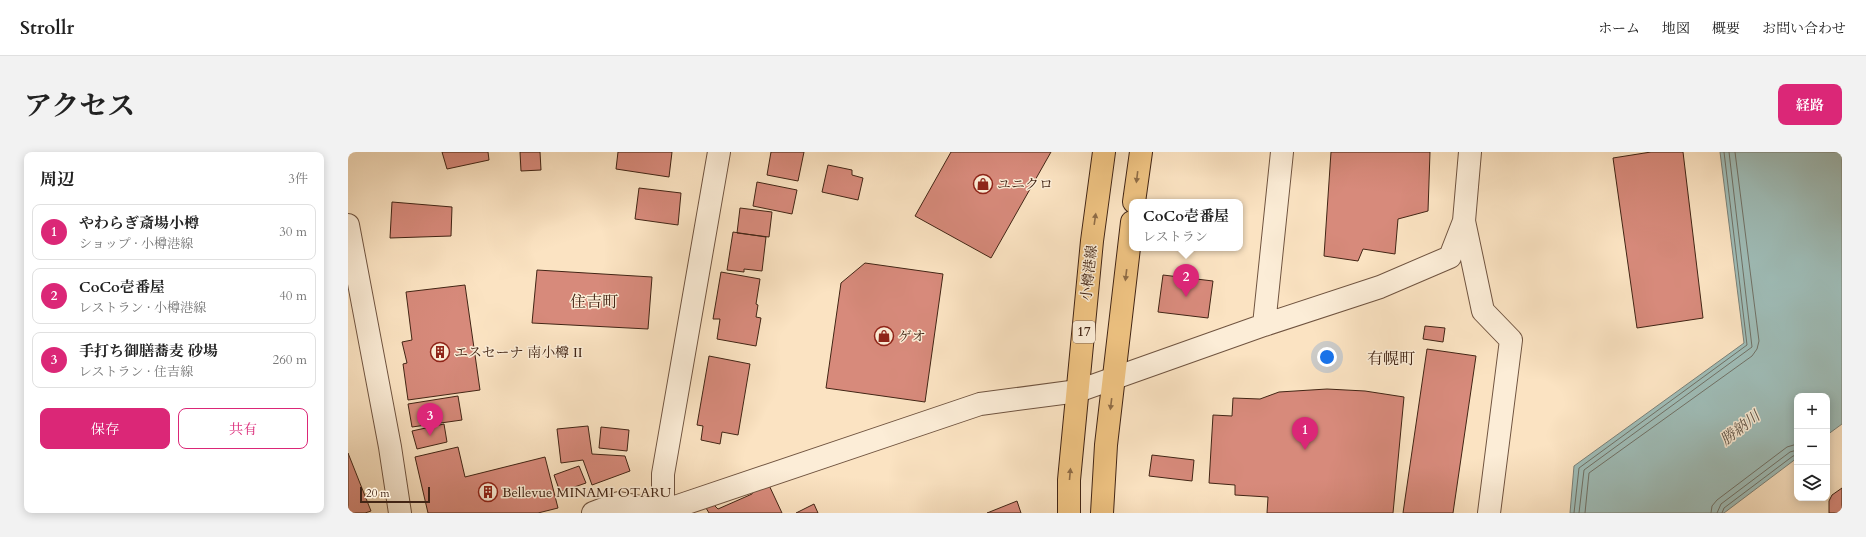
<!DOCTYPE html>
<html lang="ja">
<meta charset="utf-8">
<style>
body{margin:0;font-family:Cardo,"Noto Serif JP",serif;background:#f2f2f2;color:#222}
.controls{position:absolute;right:12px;bottom:12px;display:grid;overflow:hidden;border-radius:8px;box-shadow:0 2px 10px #0003}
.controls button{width:36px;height:36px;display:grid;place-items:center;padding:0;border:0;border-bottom:1px solid #e0e0e0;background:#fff;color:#222;font:20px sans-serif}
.scale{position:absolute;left:12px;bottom:10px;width:70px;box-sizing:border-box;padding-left:4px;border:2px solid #422515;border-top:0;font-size:11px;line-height:14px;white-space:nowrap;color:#422515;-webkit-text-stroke:3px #fcedd7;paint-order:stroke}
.you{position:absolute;left:979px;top:205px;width:14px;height:14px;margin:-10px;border:3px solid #fff;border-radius:50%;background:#1a73e8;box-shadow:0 0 0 6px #1a73e833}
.badge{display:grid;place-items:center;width:26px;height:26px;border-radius:50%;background:#db2777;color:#fff;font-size:13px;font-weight:700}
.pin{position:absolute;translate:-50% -33px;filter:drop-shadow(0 1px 2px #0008)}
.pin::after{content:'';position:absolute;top:21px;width:14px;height:12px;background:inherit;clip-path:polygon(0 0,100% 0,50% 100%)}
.popup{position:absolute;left:781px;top:47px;width:114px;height:52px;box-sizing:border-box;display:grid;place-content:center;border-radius:8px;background:#fff;filter:drop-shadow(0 1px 3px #0005);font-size:13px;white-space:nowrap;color:#767676}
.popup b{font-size:15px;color:#222}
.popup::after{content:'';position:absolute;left:50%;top:100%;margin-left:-8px;border:8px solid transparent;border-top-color:#fff}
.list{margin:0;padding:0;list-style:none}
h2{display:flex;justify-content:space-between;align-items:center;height:52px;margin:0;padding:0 16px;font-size:17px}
h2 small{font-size:13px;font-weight:400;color:#767676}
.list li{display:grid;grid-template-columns:26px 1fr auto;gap:12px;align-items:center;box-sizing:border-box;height:56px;margin:0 8px 8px;padding:0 8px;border:1px solid #e0e0e0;border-radius:8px}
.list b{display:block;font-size:15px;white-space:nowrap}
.list p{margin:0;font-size:13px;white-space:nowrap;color:#767676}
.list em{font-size:13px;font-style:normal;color:#767676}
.actions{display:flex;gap:8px;padding:12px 16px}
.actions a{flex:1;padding:9px 0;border:1px solid #db2777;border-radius:8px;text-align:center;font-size:14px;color:#db2777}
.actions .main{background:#db2777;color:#fff}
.icon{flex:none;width:22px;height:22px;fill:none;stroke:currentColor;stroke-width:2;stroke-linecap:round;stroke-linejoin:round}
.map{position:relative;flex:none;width:1494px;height:361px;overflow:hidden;border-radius:8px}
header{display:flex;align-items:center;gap:24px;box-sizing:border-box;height:56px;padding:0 20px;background:#fff;border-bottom:1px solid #e0e0e0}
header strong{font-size:19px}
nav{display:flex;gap:22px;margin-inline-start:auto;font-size:14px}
.intro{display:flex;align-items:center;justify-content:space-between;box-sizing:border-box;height:96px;padding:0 24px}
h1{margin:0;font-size:28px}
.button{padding:10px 18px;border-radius:8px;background:#db2777;color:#fff;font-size:14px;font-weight:700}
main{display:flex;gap:24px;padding:0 24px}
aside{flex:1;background:#fff;border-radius:8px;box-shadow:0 2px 10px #0003}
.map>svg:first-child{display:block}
.water{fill:#9fbdb8;stroke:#7a8077}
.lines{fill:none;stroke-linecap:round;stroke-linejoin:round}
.shore{stroke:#707166;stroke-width:1}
.building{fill:#d78a7b;stroke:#422515}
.minor-casing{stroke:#705440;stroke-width:24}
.major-casing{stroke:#422515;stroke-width:24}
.minor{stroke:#fcedd7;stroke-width:22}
.major{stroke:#eec281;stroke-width:22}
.oneway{fill:#8f6c46}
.labels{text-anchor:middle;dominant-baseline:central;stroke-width:3;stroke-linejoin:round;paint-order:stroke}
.shield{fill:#fcedd7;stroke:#7a614f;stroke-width:1}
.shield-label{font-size:13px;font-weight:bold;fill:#422515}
.poi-label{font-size:14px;fill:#422515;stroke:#fcedd7;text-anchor:start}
.street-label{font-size:14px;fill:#422515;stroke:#fcedd7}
.water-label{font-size:15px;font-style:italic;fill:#5e5346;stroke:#fcedd7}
.quarter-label{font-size:16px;fill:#422515;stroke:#fcedd7}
</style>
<header>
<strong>Strollr</strong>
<nav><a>ホーム</a><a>地図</a><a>概要</a><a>お問い合わせ</a></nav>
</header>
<div class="intro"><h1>アクセス</h1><a class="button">経路</a></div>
<main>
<aside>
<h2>周辺<small>3件</small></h2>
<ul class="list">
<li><span class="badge">1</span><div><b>やわらぎ斎場小樽</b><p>ショップ · 小樽港線</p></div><em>30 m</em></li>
<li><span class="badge">2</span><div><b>CoCo壱番屋</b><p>レストラン · 小樽港線</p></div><em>40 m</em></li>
<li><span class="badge">3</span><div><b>手打ち御膳蕎麦 砂場</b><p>レストラン · 住吉線</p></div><em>260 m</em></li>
</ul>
<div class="actions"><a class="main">保存</a><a>共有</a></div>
</aside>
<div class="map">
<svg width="1494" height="361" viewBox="0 0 1494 361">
<rect width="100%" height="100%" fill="#fbe3c2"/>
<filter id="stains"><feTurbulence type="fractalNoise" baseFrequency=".005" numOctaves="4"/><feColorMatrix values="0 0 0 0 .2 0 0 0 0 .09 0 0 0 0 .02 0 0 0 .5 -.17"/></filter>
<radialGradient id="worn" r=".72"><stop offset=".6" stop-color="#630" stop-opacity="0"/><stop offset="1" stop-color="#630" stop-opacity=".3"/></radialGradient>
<path class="water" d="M1372,0H1494V272L1479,283V244H1449V306L1376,361H1222L1226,314L1396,191Z"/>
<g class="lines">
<path class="shore" d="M1226,361L1231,316L1399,193L1376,0
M1231,361L1236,318L1404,195L1381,0
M1237,361L1241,321L1404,204L1409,197L1411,189L1387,0
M1363,361L1364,354L1369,348L1439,295L1449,292
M1369,361L1373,352L1442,300L1449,298
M1374,361L1376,356L1445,304L1449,303"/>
</g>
<path class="building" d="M94,0H140L141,8L99,17Z
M172,0H192L193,18L173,19Z
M270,0H324L321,25L268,17Z
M423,0H456L450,29L419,23Z
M603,0H703L643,106L567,64Z
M983,0H1082L1080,59L1050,67L1047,102L1015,97L1010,109L976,104Z
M1303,0H1335L1355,166L1289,176L1265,6Z
M480,13L504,18V23L515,26L510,48L474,40Z
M409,30L449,38L444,62L405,54Z
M291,36L333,41L330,73L287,67Z
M44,50L104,55L103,84L42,86Z
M392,56L424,60L421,85L389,81Z
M385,80L418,85L414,119L396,117V120L379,118Z
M517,111L595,122L577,250L478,236L493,131Z
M189,118L304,125L300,177L184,171Z
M373,120L412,127L408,152L410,153L408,165L413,166L408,194L369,187L372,167H365Z
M815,123L865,129L860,166L810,160Z
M117,133L132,238L60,248L55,212L59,211L54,190L64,188L58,140Z
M1077,174L1097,176L1095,190L1075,187Z
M1079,197L1128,204L1105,361H1055Z
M361,204L402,212L390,283L374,280L372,292L353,288L355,274L349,273Z
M979,237L1017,239L1056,245L1045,361H919L920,345L887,343V333L861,331L865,263L884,264L885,246L912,247L931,240Z
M110,244L114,268L64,275L60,252Z
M96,272L99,290L69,297L64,279Z
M240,274L244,302L277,304L282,319L244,333L235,308L213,311L209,277Z
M253,275L281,278L279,299L251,296Z
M110,295L117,325L197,305L210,356L190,361H80L67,305Z
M0,301L23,359L17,361H0Z
M804,303L846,308L844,329L801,324Z
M231,314L238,331L212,340L206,323Z
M420,331L434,361H361L358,356L365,352L370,357L404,342L407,335Z
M1494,336V361H1481V349L1484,343Z
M669,349L673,361H639Z
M466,352L470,361H448Z"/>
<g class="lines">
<defs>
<path id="minor" d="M1116,69L1135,159L1163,188L1141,361
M0,73L42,295L52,361
M916,173L934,0
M245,361L271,351L315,359L632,252L730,239L916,173L1032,135L1102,105L1116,69L1122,0
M317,361L315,359V322L371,0"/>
<path id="major" d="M786,50L793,0
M721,361V328L744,89L756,0
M754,361L758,293L784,70"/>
</defs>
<use href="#minor" class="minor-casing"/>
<use href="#major" class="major-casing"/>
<use href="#minor" class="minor"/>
<use href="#major" class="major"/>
</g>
<defs><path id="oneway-solid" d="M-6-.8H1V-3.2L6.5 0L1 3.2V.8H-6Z"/></defs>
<g class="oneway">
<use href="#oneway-solid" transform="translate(789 25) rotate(97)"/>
<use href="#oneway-solid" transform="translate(747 67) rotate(-82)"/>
<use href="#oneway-solid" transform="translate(778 123) rotate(97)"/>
<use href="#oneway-solid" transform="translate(763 252) rotate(97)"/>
<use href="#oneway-solid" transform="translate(722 322) rotate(-85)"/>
</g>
<defs>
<symbol id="shop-ring" viewBox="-11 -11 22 22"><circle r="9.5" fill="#fcedd7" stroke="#8f2418" stroke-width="1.5"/><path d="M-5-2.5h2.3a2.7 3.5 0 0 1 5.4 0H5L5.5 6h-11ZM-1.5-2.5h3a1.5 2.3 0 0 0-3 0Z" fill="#8f2418"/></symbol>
<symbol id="building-ring" viewBox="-11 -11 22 22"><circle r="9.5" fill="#fcedd7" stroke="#8f2418" stroke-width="1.5"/><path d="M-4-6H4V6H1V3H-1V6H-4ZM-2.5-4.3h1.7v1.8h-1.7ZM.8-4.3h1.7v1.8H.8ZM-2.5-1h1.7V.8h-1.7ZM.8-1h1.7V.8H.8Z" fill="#8f2418"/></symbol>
</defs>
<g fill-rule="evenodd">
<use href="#shop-ring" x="624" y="21" width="22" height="22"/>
<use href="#shop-ring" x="525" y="173" width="22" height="22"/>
<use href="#building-ring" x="81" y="189" width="22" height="22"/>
<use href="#building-ring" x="129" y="329" width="22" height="22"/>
</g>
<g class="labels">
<rect class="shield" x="725" y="169" width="22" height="22" rx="3"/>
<g class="shield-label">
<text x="736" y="180">17</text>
</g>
<g class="poi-label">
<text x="649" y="32">ユニクロ</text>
<text x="550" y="184">ゲオ</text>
<text x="106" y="200">エスセーナ 南小樽 II</text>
<text x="154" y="340">Bellevue MINAMI OTARU</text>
</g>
<g class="street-label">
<text transform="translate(741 121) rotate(-84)">小樽港線</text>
</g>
<g class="water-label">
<text transform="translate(1392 276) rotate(-38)">勝納川</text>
</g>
<g class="quarter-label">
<text x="246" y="150">住吉町</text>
<text x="1043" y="207">有幌町</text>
</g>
</g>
<rect width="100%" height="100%" filter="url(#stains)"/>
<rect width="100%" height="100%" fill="url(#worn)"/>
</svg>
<div class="controls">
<button>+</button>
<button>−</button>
<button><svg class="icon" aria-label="layers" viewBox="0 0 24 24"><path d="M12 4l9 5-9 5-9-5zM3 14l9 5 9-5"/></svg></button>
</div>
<div class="scale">20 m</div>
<div class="you"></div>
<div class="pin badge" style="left:957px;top:298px">1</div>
<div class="pin badge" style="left:838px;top:145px">2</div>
<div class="popup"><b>CoCo壱番屋</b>レストラン</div>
<div class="pin badge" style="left:82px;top:284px">3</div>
</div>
</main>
